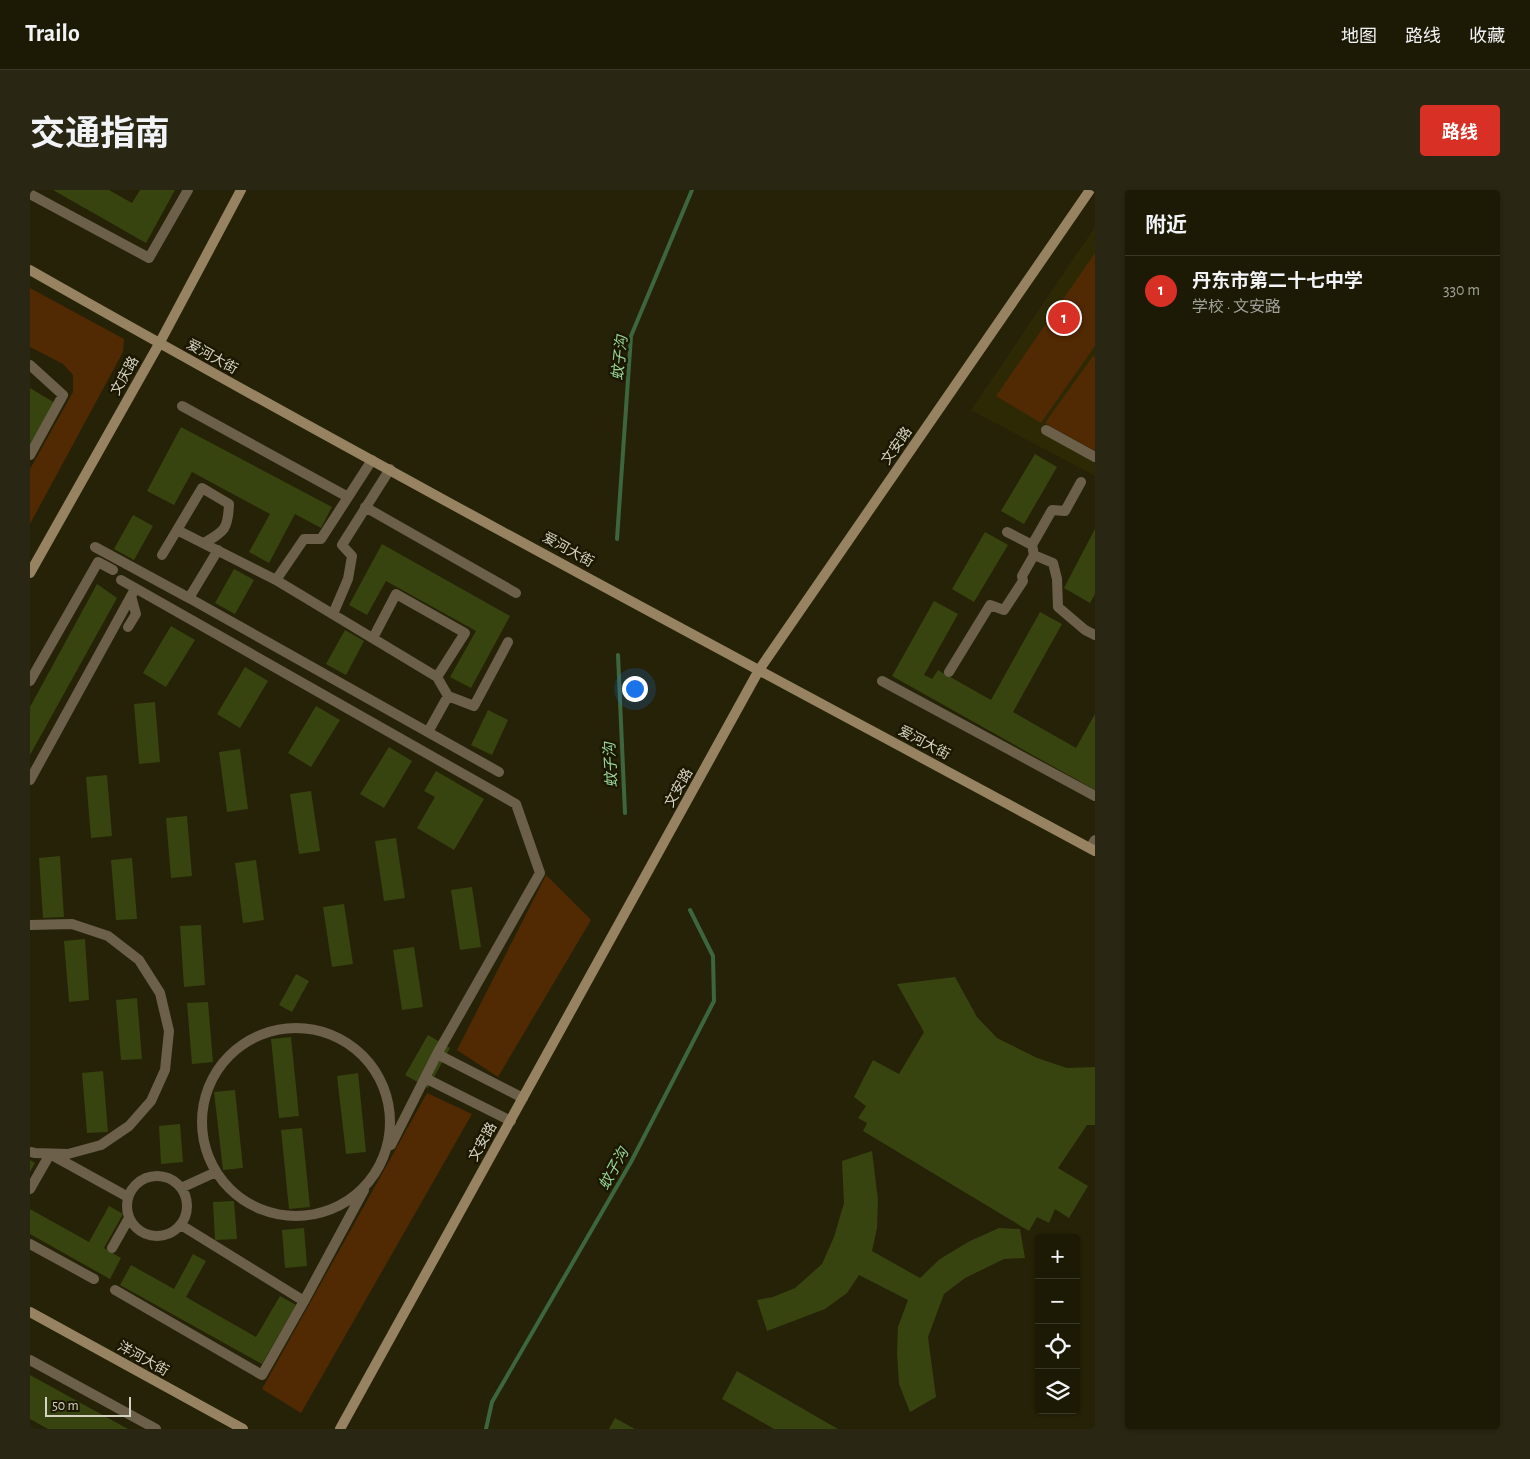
<!DOCTYPE html>
<html lang="zh">
<meta charset="utf-8">
<style>
body{margin:0;font-family:"Alegreya Sans","Noto Sans SC",sans-serif;background:#292713;color:#f1f3f6}
.controls{position:absolute;right:15px;bottom:15px;display:grid;overflow:hidden;border-radius:5px;box-shadow:0 1px 4px #0004}
.controls button{width:45px;height:45px;display:grid;place-items:center;padding:0;border:0;border-bottom:1px solid #3a3827;background:#1c1a05;color:#f1f3f6;font:25px sans-serif}
.scale{position:absolute;left:15px;bottom:12px;width:86px;box-sizing:border-box;padding-left:5px;border:2px solid #d4d2c3;border-top:0;font-size:14px;line-height:18px;white-space:nowrap;color:#d4d2c3;-webkit-text-stroke:4px #1c1800;paint-order:stroke}
.you{position:absolute;left:604px;top:498px;width:18px;height:18px;margin:-12px;border:4px solid #fff;border-radius:50%;background:#1a73e8;box-shadow:0 0 0 8px #1a73e833}
.badge{display:grid;place-items:center;width:32px;height:32px;border-radius:50%;background:#d93025;color:#fff;font-size:16px;font-weight:700}
.pin{position:absolute;translate:-50% -50%;border:2px solid #fff;box-shadow:0 1px 5px #0006}
.list{margin:0;padding:0;list-style:none}
h2{display:flex;justify-content:space-between;align-items:center;height:65px;margin:0;padding:0 20px;font-size:21px}
h2 small{font-size:16px;font-weight:400;color:#a0a19a}
.list li{display:grid;grid-template-columns:32px 1fr auto;gap:15px;align-items:center;box-sizing:border-box;height:70px;padding:0 20px;border-top:1px solid #3a3827}
.list b{display:block;font-size:19px;white-space:nowrap}
.list p{margin:0;font-size:16px;white-space:nowrap;color:#a0a19a}
.list em{font-size:16px;font-style:normal;color:#a0a19a}
.icon{flex:none;width:28px;height:28px;fill:none;stroke:currentColor;stroke-width:2;stroke-linecap:round;stroke-linejoin:round}
.map{position:relative;flex:none;width:1065px;height:1239px;overflow:hidden;border-radius:5px}
header{display:flex;align-items:center;gap:30px;box-sizing:border-box;height:70px;padding:0 25px;background:#1c1a05;border-bottom:1px solid #3a3827}
header strong{font-size:24px}
nav{display:flex;gap:28px;margin-inline-start:auto;font-size:18px}
.intro{display:flex;align-items:center;justify-content:space-between;box-sizing:border-box;height:120px;padding:0 30px}
h1{margin:0;font-size:35px}
.button{padding:12px 22px;border-radius:5px;background:#d93025;color:#fff;font-size:18px;font-weight:700}
main{display:flex;gap:30px;padding:0 30px}
aside{flex:1;background:#1c1a05;border-radius:5px;box-shadow:0 1px 4px #0004}
.map>svg:first-child{display:block}
.built{fill:#2e2905}
.green{fill:#512903}
.lines{fill:none;stroke-linecap:round;stroke-linejoin:round}
.stream{stroke:#3e663e;stroke-width:4}
.building{fill:#37440f}
.street{stroke:#6c604b;stroke-width:10}
.secondary{stroke:#978362;stroke-width:10}
.labels{text-anchor:middle;dominant-baseline:central;stroke-width:5;stroke-linejoin:round;paint-order:stroke}
.street-label{font-size:14px;fill:#d4d2c3;stroke:#1c1800}
.water-label{font-size:15px;font-style:italic;fill:#98d697;stroke:#1c1800}
</style>
<header>
<strong>Trailo</strong>
<nav><a>地图</a><a>路线</a><a>收藏</a></nav>
</header>
<div class="intro"><h1>交通指南</h1><a class="button">路线</a></div>
<main>
<div class="map">
<svg width="1065" height="1239" viewBox="0 0 1065 1239">
<rect width="100%" height="100%" fill="#262207"/>
<path class="built" d="M1065,37V286L941,220Z"/>
<path class="green" d="M1065,63V156L1011,233L966,206Z
M0,98L94,149L93,162L0,334V279L43,202V185L33,174L0,157Z
M1063,166L1065,167V261L1015,233Z
M516,685L561,730L468,887L427,860Z
M397,903L442,924L271,1223L232,1199Z"/>
<g class="lines">
<path class="stream" d="M587,349L601,146L662,0
M588,465L595,623
M456,1239L462,1212L601,972L684,811L683,766L660,720"/>
</g>
<path class="building" d="M23,0H79L102,13L110,0H145L116,53Z
M0,198L25,213L0,257Z
M151,237L302,317L291,338L265,324L239,373L219,362L240,324L162,282L144,315L117,301Z
M1005,264L1027,277L994,334L971,321Z
M103,325L123,336L104,370L84,359Z
M1065,339V404L1060,413L1034,398Z
M955,342L978,355L944,412L922,399Z
M352,354L480,426L441,498L420,487L446,441L356,391L337,425L319,415Z
M204,379L224,390L205,424L185,413Z
M67,394L87,408L0,565V517Z
M904,411L928,424L894,485L902,489L908,480L961,510L1010,422L1032,434L983,522L1046,558L1065,524V600L862,486Z
M141,436L165,450L136,497L113,483Z
M315,440L334,451L316,485L296,474Z
M215,477L238,491L210,538L187,524Z
M125,512L130,572L109,574L104,514Z
M286,516L310,530L281,577L258,563Z
M458,520L478,530L462,565L441,555Z
M359,557L382,571L354,618L330,604Z
M210,559L218,619L197,622L189,562Z
M406,581L454,609L424,660L387,638L405,607L394,601Z
M77,585L82,646L61,648L56,587Z
M281,601L290,661L269,664L260,604Z
M157,626L162,686L141,688L136,628Z
M366,648L375,708L354,711L345,651Z
M30,666L34,727L13,728L9,668Z
M102,668L107,729L86,730L81,670Z
M226,670L234,730L213,733L205,673Z
M442,697L451,757L430,760L421,700Z
M314,714L323,774L302,777L293,717Z
M171,735L175,795L154,797L150,736Z
M55,749L59,810L39,812L34,751Z
M384,757L393,817L372,820L363,760Z
M266,784L279,791L262,822L249,815Z
M925,787L947,827L967,848L1007,868L1037,878L1065,877V935H1057L1028,978L1058,996L1039,1028L1025,1019L1019,1033L1007,1027L999,1041L833,941L837,933L828,928L836,916L824,907L843,870L869,884L894,842L867,794Z
M107,808L112,869L91,870L86,810Z
M178,812L183,872L162,874L157,813Z
M398,845L420,858L398,898L375,885Z
M261,847L269,926L249,928L241,849Z
M73,881L78,942L57,943L52,883Z
M328,883L336,962L316,964L307,886Z
M205,900L213,978L193,980L184,902Z
M150,934L153,972L131,974L129,936Z
M272,938L280,1017L259,1019L251,940Z
M842,961L848,1010L847,1038L842,1061L890,1088L910,1069L940,1051L969,1038L990,1039L995,1068L974,1069L935,1088L914,1104L898,1147L906,1207L880,1222L869,1194L867,1162L868,1137L878,1110L829,1085L817,1103L795,1119L737,1141L727,1110L743,1107L765,1098L792,1074L804,1047L814,1013L812,971Z
M0,970L5,973L0,982Z
M204,1011L207,1049L185,1050L183,1012Z
M79,1016L93,1024L74,1058L91,1068L80,1089L0,1044V1019L59,1052Z
M274,1038L277,1076L255,1078L252,1040Z
M163,1064L176,1071L156,1107L226,1147L250,1106L266,1115L232,1174L90,1095L101,1075L144,1099Z
M707,1181L808,1239H744L692,1209Z
M0,1185L98,1239H18L0,1229Z
M585,1228L605,1239H579Z"/>
<g class="lines">
<path class="street" d="M0,4L119,68L158,0
M0,175L33,205L0,265
M152,216L318,307
M1016,240L1065,267
M335,317L486,403
M977,342L1002,355L1004,365L1023,373L1027,389L1028,417L1055,440L1065,445
M174,353C195,341 198,339 199,314L172,298L147,340L246,390L274,349H291L342,270
M1002,355L1022,320L1035,321L1051,292
M65,357L159,408L188,360
M132,365L147,340
M91,390L486,614L510,683L407,864L493,908
M246,390L407,487L418,506L398,542
M159,408L469,582
M303,424L318,389L322,366L312,355L360,279
M98,437L106,424L101,406
M343,448L366,404L435,443L407,487
M919,482L960,415L974,420L993,391L992,386L1004,365
M0,491L68,372L83,380
M852,491L1065,606
M418,506L444,516L478,452
M0,590L105,399
M1060,658L1065,650
M0,735L42,734L78,746L109,770L130,803L139,841L135,880L121,911L99,936L71,955L38,964L5,963L0,962
M172 932a94 94 0 1 1 188 0a94 94 0 1 1-188 0Z
M395,888L481,931
M361,955L407,864
M97 1016a30 30 0 1 1 60 0a30 30 0 1 1-60 0Z
M151,998L186,982
M0,999L20,964L98,1007
M151,1035L274,1111L334,1000
M0,1054L64,1089
M82,1058L99,1028
M85,1100L232,1185L274,1111
M0,1170L126,1239"/>
<path class="secondary" d="M0,80C352,280 709,469 1065,661
M0,383L129,154L211,0
M0,1122L213,1239
M310,1239L729,480L1060,0"/>
</g>
<g class="labels">
<g class="street-label">
<text transform="translate(182 167) rotate(29)">爱河大街</text>
<text transform="translate(95 186) rotate(-61)">文庆路</text>
<text transform="translate(867 256) rotate(-55)">文安路</text>
<text transform="translate(538 360) rotate(29)">爱河大街</text>
<text transform="translate(894 553) rotate(28)">爱河大街</text>
<text transform="translate(649 598) rotate(-61)">文安路</text>
<text transform="translate(453 952) rotate(-61)">文安路</text>
<text transform="translate(113 1169) rotate(29)">洋河大街</text>
</g>
<g class="water-label">
<text transform="translate(590 168) rotate(-84)">蚊子沟</text>
<text transform="translate(581 575) rotate(-93)">蚊子沟</text>
<text transform="translate(584 979) rotate(-61)">蚊子沟</text>
</g>
</g>
</svg>
<div class="controls">
<button>+</button>
<button>−</button>
<button><svg class="icon" aria-label="locate" viewBox="0 0 24 24"><circle cx="12" cy="12" r="6"/><path d="M12 2v4M12 18v4M2 12h4M18 12h4"/></svg></button>
<button><svg class="icon" aria-label="layers" viewBox="0 0 24 24"><path d="M12 4l9 5-9 5-9-5zM3 14l9 5 9-5"/></svg></button>
</div>
<div class="scale">50 m</div>
<div class="you"></div>
<div class="pin badge" style="left:1034px;top:128px">1</div>
</div>
<aside>
<h2>附近<small></small></h2>
<ul class="list">
<li><span class="badge">1</span><div><b>丹东市第二十七中学</b><p>学校 · 文安路</p></div><em>330 m</em></li>
</ul>
</aside>
</main>
